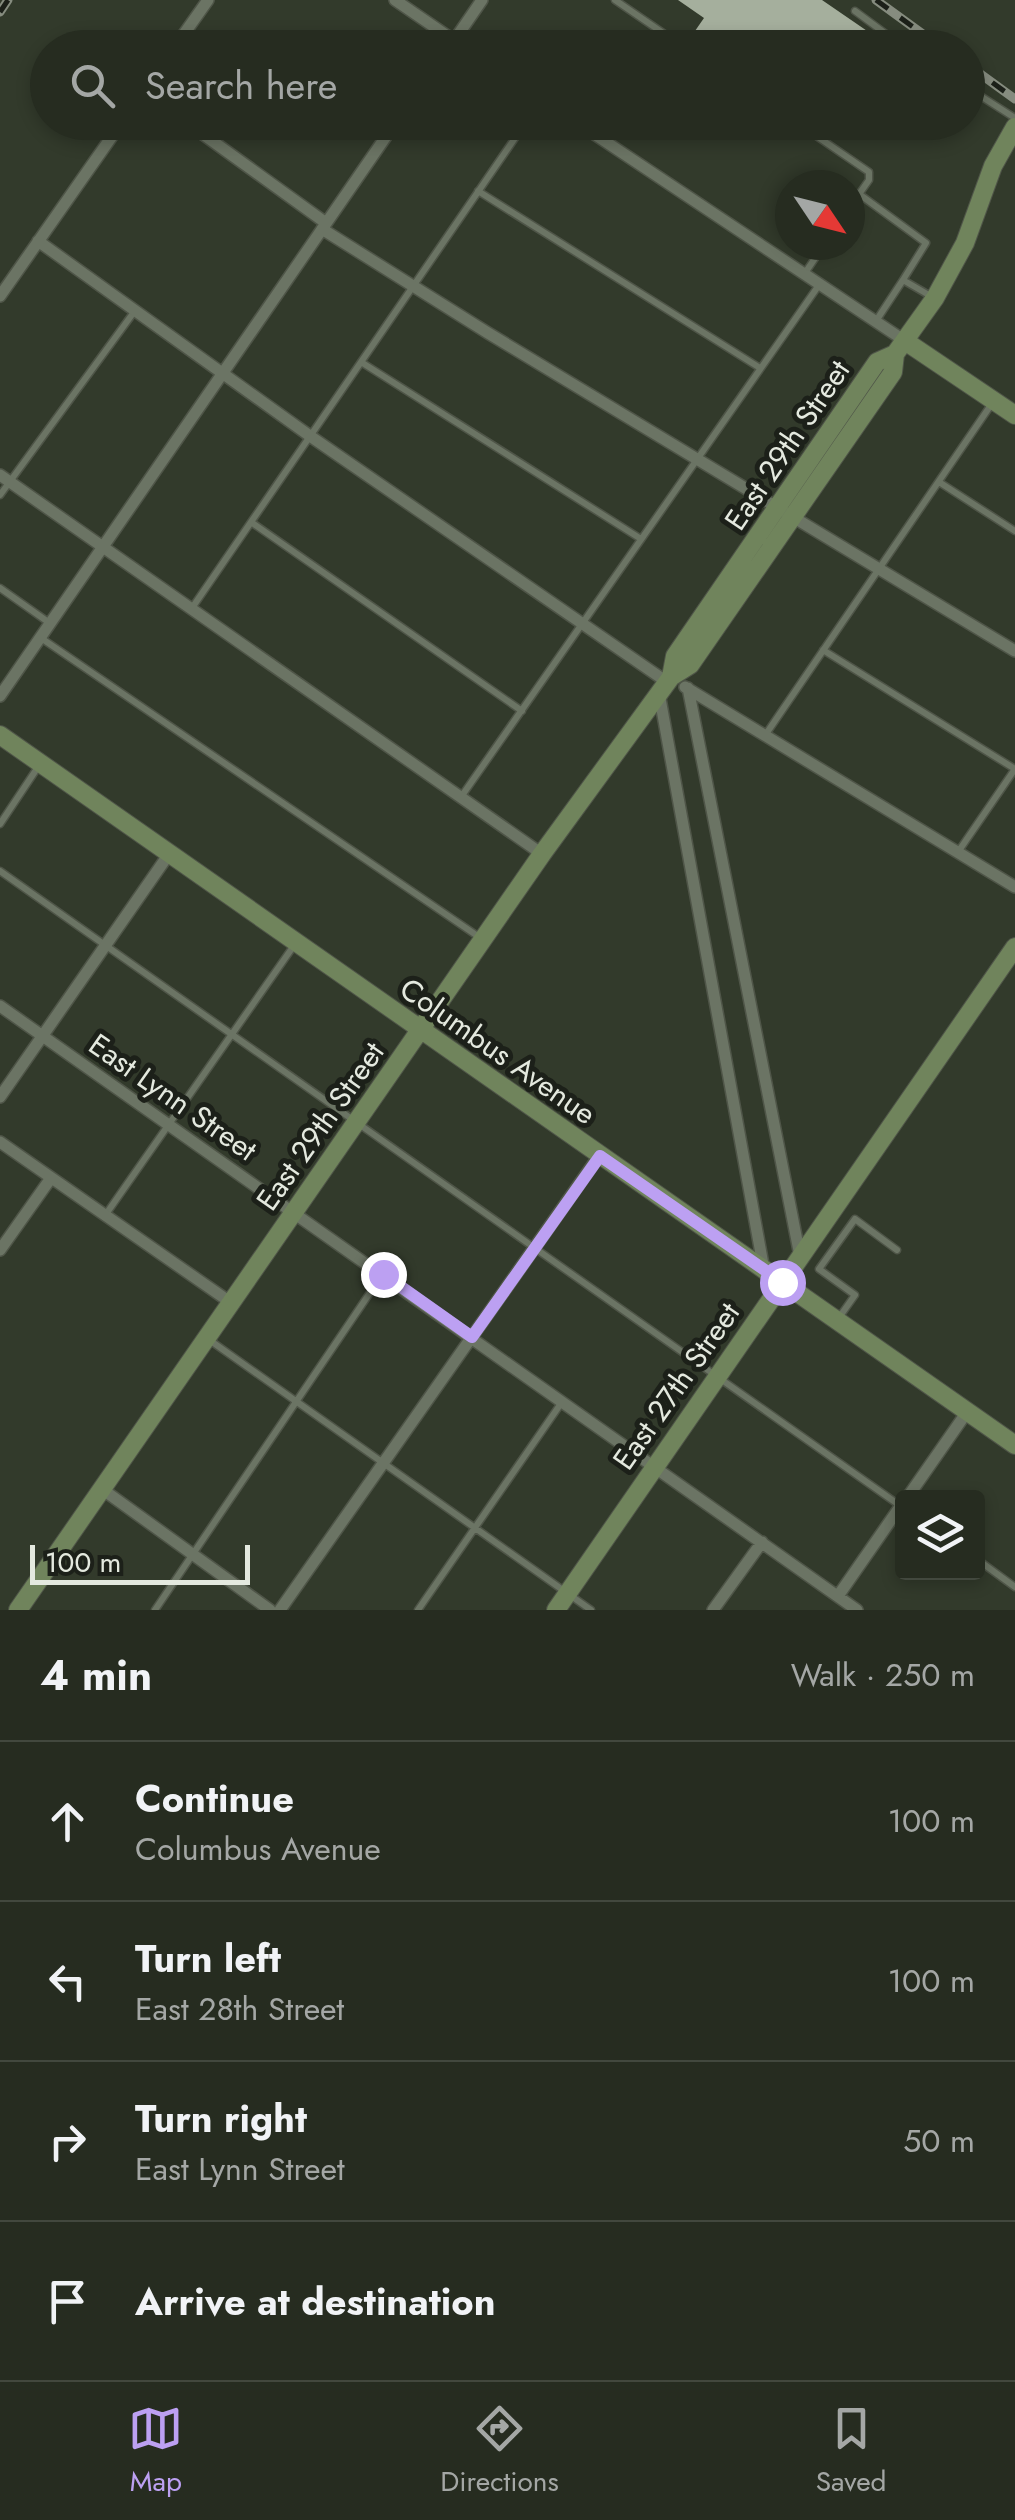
<!DOCTYPE html>
<meta charset="utf-8">
<style>
body{margin:0;font-family:Jost,sans-serif;background:#2e3429;color:#f1f3f6}
.controls{position:absolute;right:30px;bottom:30px;display:grid;overflow:hidden;border-radius:10px;box-shadow:0 5px 15px #0003}
.controls button{width:90px;height:90px;display:grid;place-items:center;padding:0;border:0;border-bottom:2px solid #42483e;background:#262c20;color:#f1f3f6;font:50px sans-serif}
.compass{position:absolute;left:775px;top:170px;width:90px;height:90px;border-radius:50%;background:#262c20;box-shadow:0 5px 15px #0003;rotate:125deg}
.scale{position:absolute;left:30px;bottom:25px;width:220px;box-sizing:border-box;padding-left:10px;border:5px solid #e4e9df;border-top:0;font-size:28px;line-height:35px;white-space:nowrap;color:#e4e9df;-webkit-text-stroke:8px #1c2019;paint-order:stroke}
.stop{position:absolute;width:30px;height:30px;margin:-22px;border:8px solid #bca0f2;border-radius:50%;background:#fff}
.stop.end{background:#bca0f2;border-color:#fff;box-shadow:0 2px 10px #0008}
.list{margin:0;padding:0;list-style:none}
h2{display:flex;justify-content:space-between;align-items:center;height:130px;margin:0;padding:0 40px;font-size:42px}
h2 small{font-size:32px;font-weight:400;color:#a4a7a5}
.list li{display:grid;grid-template-columns:65px 1fr auto;gap:30px;align-items:center;box-sizing:border-box;height:160px;padding:0 40px;border-top:2px solid #42483e}
.list b{display:block;font-size:38px;white-space:nowrap}
.list p{margin:0;font-size:32px;white-space:nowrap;color:#a4a7a5}
.list em{font-size:32px;font-style:normal;color:#a4a7a5}
.icon{flex:none;width:55px;height:55px;fill:none;stroke:currentColor;stroke-width:2;stroke-linecap:round;stroke-linejoin:round}
.map{position:relative;flex:none;width:1015px;height:1610px;overflow:hidden}
.search{position:absolute;background:#262c20;box-shadow:0 5px 15px #0003;left:30px;right:30px;top:30px;height:110px;display:flex;align-items:center;gap:25px;box-sizing:border-box;padding:0 35px;border-radius:55px;color:#a4a7a5;font-size:38px}
.sheet{height:770px;background:#262c20}
nav{display:flex;justify-content:space-around;align-items:center;box-sizing:border-box;height:140px;border-top:2px solid #42483e;background:#262c20;font-size:28px;color:#a4a7a5}
nav a{display:grid;justify-items:center;gap:5px}
nav .on{color:#bca0f2}
.map>svg:first-child{display:block}
.building{fill:#a5af9d}
.lines{fill:none;stroke-linecap:round;stroke-linejoin:round}
.lane-casing{stroke:#4f5548;stroke-width:9}
.street-casing{stroke:#4f5548;stroke-width:14}
.secondary-casing{stroke:#4f5548;stroke-width:20}
.lane{stroke:#6b7464;stroke-width:6}
.street{stroke:#6b7464;stroke-width:11}
.secondary{stroke:#70845c;stroke-width:18}
.rail-casing{stroke:#868c7f;stroke-width:9}
.rail{stroke:#1c2019;stroke-width:5;stroke-dasharray:15;stroke-linecap:butt}
.route{stroke:#bca0f2;stroke-width:12}
.labels{text-anchor:middle;dominant-baseline:central;stroke-width:10;stroke-linejoin:round;paint-order:stroke}
.street-label{font-size:30px;fill:#e4e9df;stroke:#1c2019}
</style>
<div class="map">
<svg width="1015" height="1610" viewBox="0 0 1015 1610">
<rect width="100%" height="100%" fill="#323a2b"/>
<path class="building" d="M678,0H822L873,35L865,48H694L688,41L704,18Z"/>
<g class="lines">
<defs>
<path id="lane" d="M615,0L685,48
M855,11L905,48
M968,88L1015,118
M796,122L869,172V180L850,207
M826,122L830,125L839,122
M478,191L760,368
M859,194L926,243L903,280
M805,273L824,245
M876,321L903,280L934,298
M361,362L641,539
M939,482L1015,531
M0,495L134,312
M251,522L522,711
M0,588L51,624
M192,608L526,122
M41,638L482,939
M823,650L1015,769
M766,734L993,402
M461,797L819,285
M0,824L40,764
M958,852L1015,769
M0,871L902,1507
M104,1217L295,944
M838,1319L855,1295L819,1269L855,1219L897,1250
M208,1339L591,1610
M978,1560L1015,1587
M155,1610L382,1275
M418,1610L562,1402"/>
<path id="street" d="M395,0L465,48
M174,48L208,0
M449,48L482,0
M186,122L326,223
M576,122L905,341
M322,229L488,333L1015,651
M38,241L310,436L667,682
M0,296L122,122
M0,475L542,854
M685,687L1015,887
M688,688L800,1256
M659,693L764,1270
M0,696L396,122
M0,1006L857,1610
M0,1097L169,854
M0,1142L230,1302
M0,1250L51,1178
M102,1489L270,1610
M907,1498L967,1412
M838,1596L902,1504
M280,1610L599,1156
M713,1610L762,1542"/>
<path id="secondary" d="M905,341L1015,415
M671,677L675,656L877,362L895,354L935,298L965,243L993,166L1015,127
M0,735L1015,1445
M18,1610L542,854L671,677L690,665L893,372L895,354
M556,1610L1015,947"/>
</defs>
<use href="#lane" class="lane-casing"/>
<use href="#street" class="street-casing"/>
<use href="#secondary" class="secondary-casing"/>
<use href="#lane" class="lane"/>
<use href="#street" class="street"/>
<use href="#secondary" class="secondary"/>
<defs>
<path id="rail" d="M876,0L942,48
M0,12L8,0
M968,65L1015,99"/>
</defs>
<use href="#rail" class="rail-casing"/>
<use href="#rail" class="rail"/>
</g>
<g class="lines">
<path class="route" d="M383,1274L472,1337L600,1156L782,1282"/>
</g>
<g class="labels">
<g class="street-label">
<text transform="translate(787 445) rotate(-56)">East 29th Street</text>
<text transform="translate(498 1051) rotate(35)">Columbus Avenue</text>
<text transform="translate(173 1097) rotate(35)">East Lynn Street</text>
<text transform="translate(320 1126) rotate(-55)">East 29th Street</text>
<text transform="translate(676 1386) rotate(-55)">East 27th Street</text>
</g>
</g>
</svg>
<div class="controls">
<button><svg class="icon" aria-label="layers" viewBox="0 0 24 24"><path d="M12 4l9 5-9 5-9-5zM3 14l9 5 9-5"/></svg></button>
</div>
<svg class="compass" viewBox="-18 -18 36 36"><path d="M0-13l5 13h-10z" fill="#e53935"/><path d="M0 13l5-13h-10z" fill="#a4a7a5"/></svg>
<div class="scale">100 m</div>
<div class="stop" style="left:782px;top:1282px"></div>
<div class="stop end" style="left:383px;top:1274px"></div>
<div class="search"><svg class="icon" aria-label="search" viewBox="0 0 24 24"><circle cx="10" cy="10" r="6"/><path d="M15 15l6 6"/></svg>Search here</div>
</div>
<section class="sheet">
<h2>4 min<small>Walk · 250 m</small></h2>
<ul class="list">
<li><svg class="icon" aria-label="ahead" viewBox="0 0 24 24"><path d="M12 20V5M6 11l6-6 6 6"/></svg><div><b>Continue</b><p>Columbus Avenue</p></div><em>100 m</em></li>
<li><svg class="icon" aria-label="left" viewBox="0 0 24 24"><path d="M17 20v-9H6M10 6l-5 5 5 5"/></svg><div><b>Turn left</b><p>East 28th Street</p></div><em>100 m</em></li>
<li><svg class="icon" aria-label="right" viewBox="0 0 24 24"><path d="M7 20v-9h11M14 6l5 5-5 5"/></svg><div><b>Turn right</b><p>East Lynn Street</p></div><em>50 m</em></li>
<li><svg class="icon" aria-label="arrive" viewBox="0 0 24 24"><path d="M6 21V4h12l-3 4 3 4H6"/></svg><div><b>Arrive at destination</b></div></li>
</ul>
</section>
<nav>
<a class="on"><svg class="icon" aria-label="map" viewBox="0 0 24 24"><path d="M3 6l6-2 6 2 6-2v14l-6 2-6-2-6 2zM9 4v14M15 6v14"/></svg>Map</a>
<a><svg class="icon" aria-label="directions" viewBox="0 0 24 24"><path d="M12 3l9 9-9 9-9-9zM9 14v-3h6M13 9l2 2-2 2"/></svg>Directions</a>
<a><svg class="icon" aria-label="saved" viewBox="0 0 24 24"><path d="M7 4h10v16l-5-4-5 4z"/></svg>Saved</a>
</nav>
